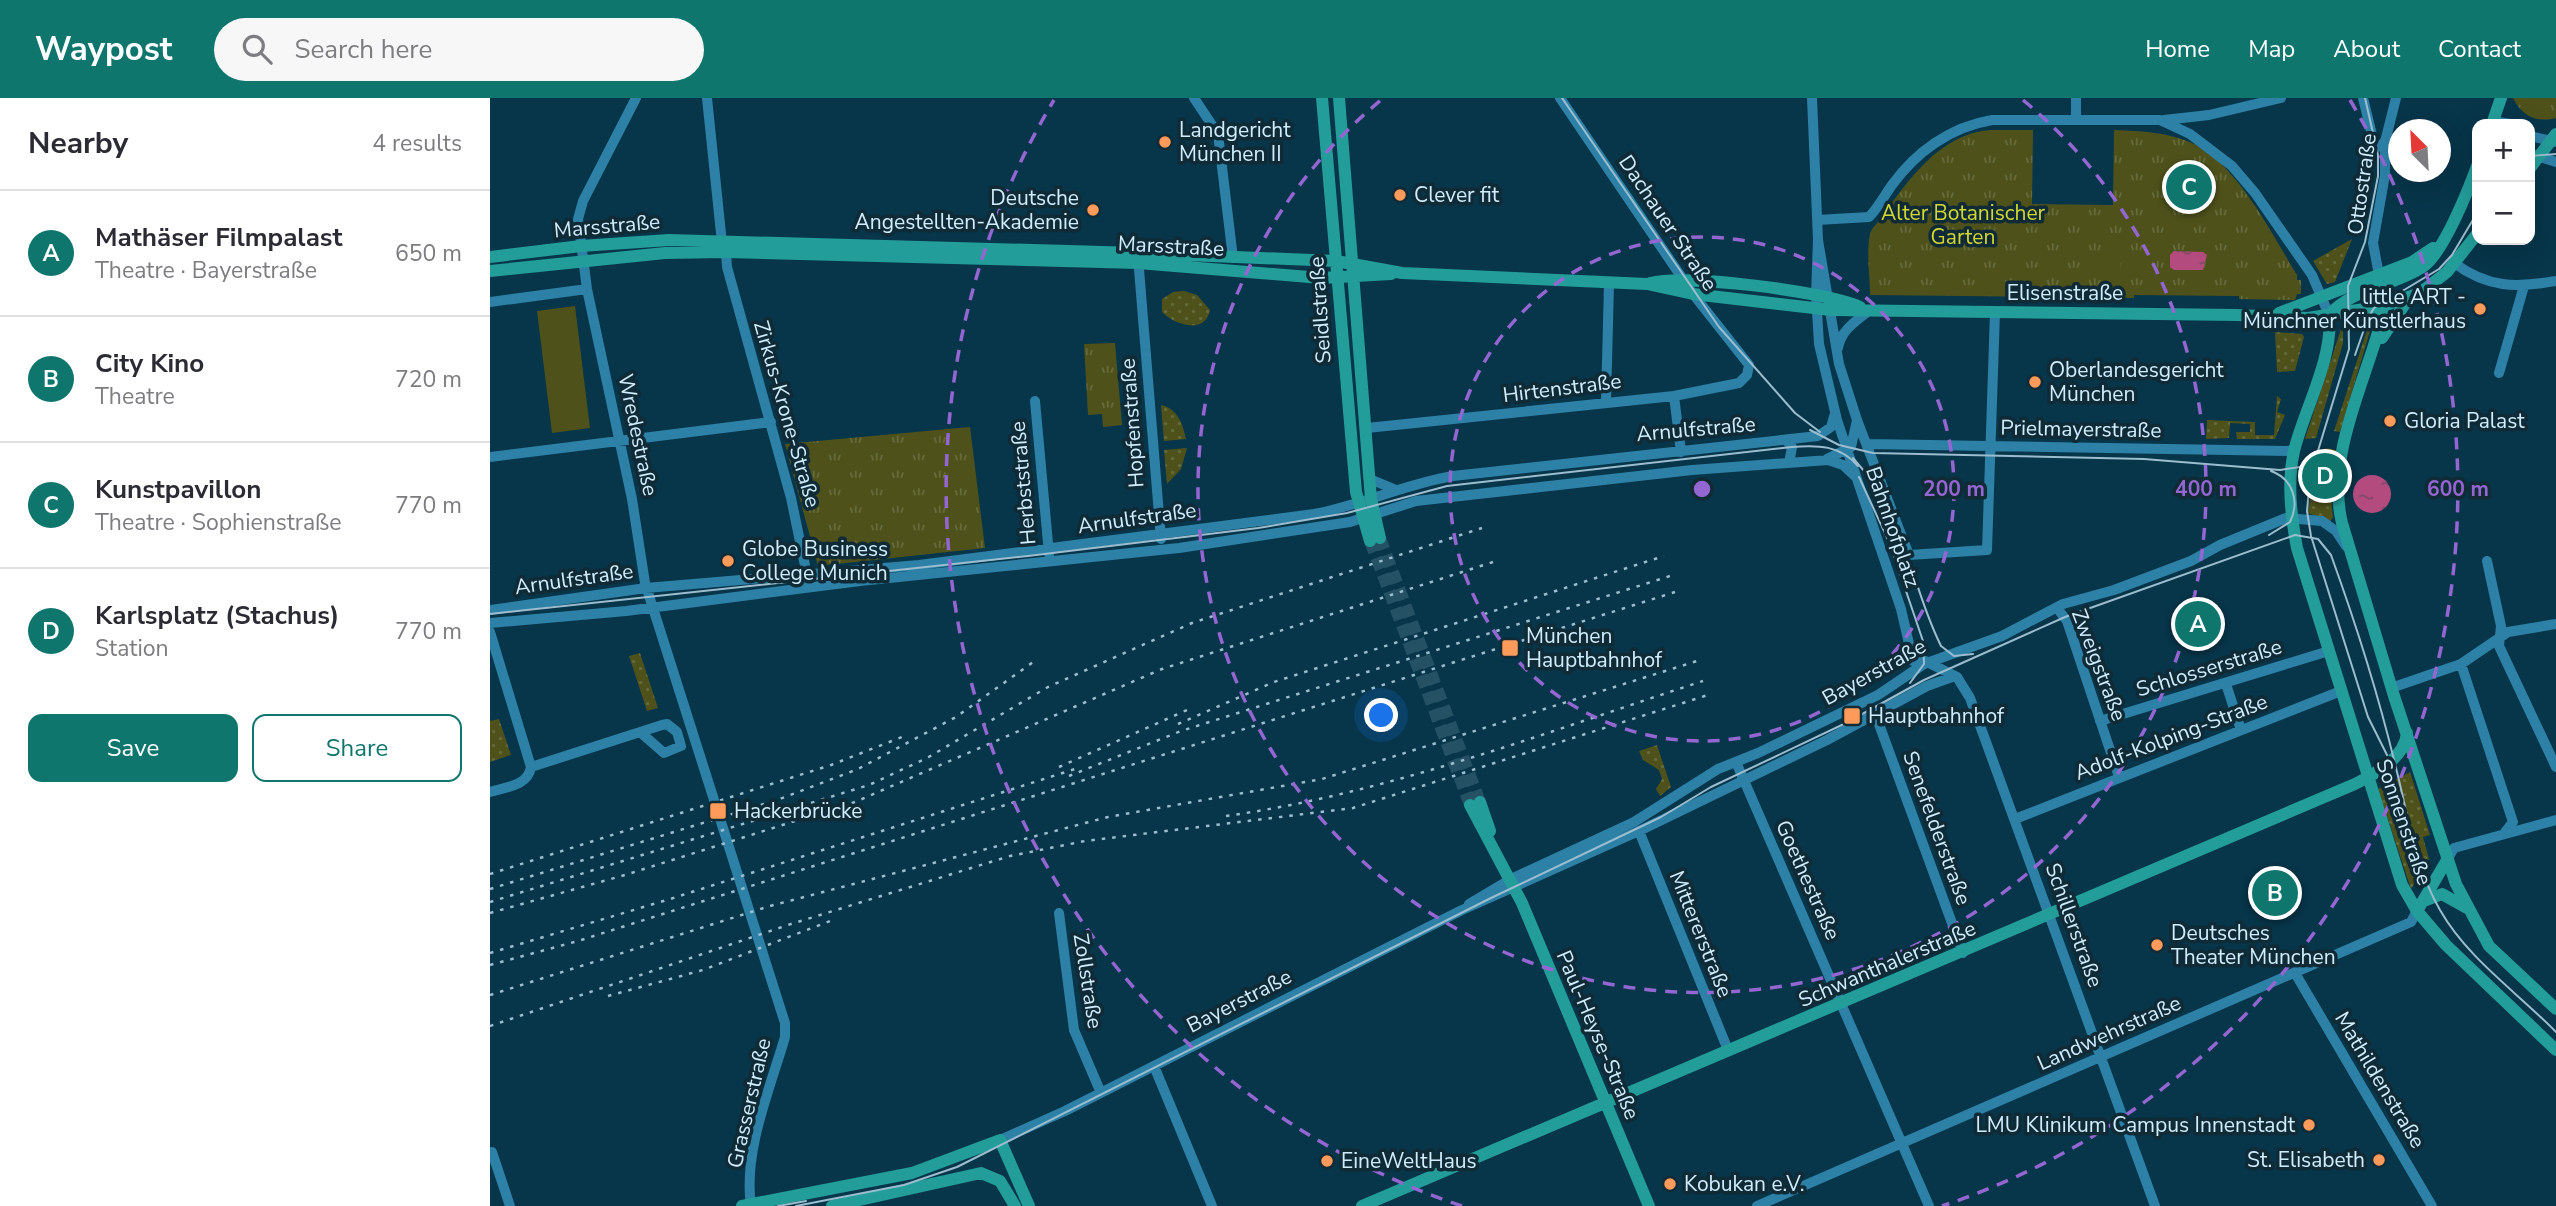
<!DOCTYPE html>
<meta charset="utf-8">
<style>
body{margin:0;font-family:"Nunito Sans",sans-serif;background:#f7f7f7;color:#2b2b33}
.controls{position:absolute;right:21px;top:21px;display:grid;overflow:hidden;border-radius:14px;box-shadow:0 7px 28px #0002}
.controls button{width:63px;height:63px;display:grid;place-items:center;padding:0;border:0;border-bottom:2px solid #e1e1e2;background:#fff;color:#2b2b33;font:35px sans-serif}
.compass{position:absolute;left:1898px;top:21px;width:63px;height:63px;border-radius:50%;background:#fff;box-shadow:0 7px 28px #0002;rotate:336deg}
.you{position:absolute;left:892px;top:618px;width:24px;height:24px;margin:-18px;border:5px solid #fff;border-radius:50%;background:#1a73e8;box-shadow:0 0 0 10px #1a73e833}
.badge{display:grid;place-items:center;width:46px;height:46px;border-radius:50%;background:#0f766e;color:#fff;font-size:23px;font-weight:700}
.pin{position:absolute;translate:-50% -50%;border:4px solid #fff;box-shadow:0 2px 7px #0006}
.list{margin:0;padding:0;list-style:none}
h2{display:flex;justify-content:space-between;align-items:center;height:91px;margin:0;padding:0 28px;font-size:30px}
h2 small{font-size:23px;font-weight:400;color:#7c7c81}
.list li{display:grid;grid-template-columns:46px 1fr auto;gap:21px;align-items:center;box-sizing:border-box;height:126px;padding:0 28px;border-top:2px solid #e1e1e2}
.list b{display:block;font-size:26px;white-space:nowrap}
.list p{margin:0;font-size:23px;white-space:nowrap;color:#7c7c81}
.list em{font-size:23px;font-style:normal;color:#7c7c81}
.actions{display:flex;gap:14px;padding:21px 28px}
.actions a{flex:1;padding:16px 0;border:2px solid #0f766e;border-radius:14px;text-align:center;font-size:24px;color:#0f766e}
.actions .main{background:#0f766e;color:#fff}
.icon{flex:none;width:38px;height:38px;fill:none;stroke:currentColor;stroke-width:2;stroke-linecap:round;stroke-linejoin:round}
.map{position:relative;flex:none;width:2066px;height:1108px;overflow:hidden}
header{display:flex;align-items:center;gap:42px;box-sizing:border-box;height:98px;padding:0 35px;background:#0f766e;color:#fff}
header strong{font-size:33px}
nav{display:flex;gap:38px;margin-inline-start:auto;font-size:24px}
.search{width:490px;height:63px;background:#f7f7f7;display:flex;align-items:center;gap:18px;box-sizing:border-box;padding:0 24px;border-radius:38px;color:#7c7c81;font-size:26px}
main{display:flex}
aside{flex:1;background:#fff}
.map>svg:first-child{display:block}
.grass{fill:url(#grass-dots)}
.park{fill:url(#park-tufts)}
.pitch{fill:#4e521a}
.water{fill:url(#water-ripples)}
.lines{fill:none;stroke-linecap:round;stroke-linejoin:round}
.major-tunnel{stroke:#255164;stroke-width:12;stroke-dasharray:12 6;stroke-linecap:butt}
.minor{stroke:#2d81a7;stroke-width:10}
.major{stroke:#239d99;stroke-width:12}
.tram{stroke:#9bbdcf;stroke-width:2}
.rail{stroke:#9bbdcf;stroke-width:2.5;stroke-dasharray:3.5 7;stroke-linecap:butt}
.ring{fill:none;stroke:#9466d2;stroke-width:3.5;stroke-dasharray:12 9}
.poi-dot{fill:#ff9b5a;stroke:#102a36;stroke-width:2.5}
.labels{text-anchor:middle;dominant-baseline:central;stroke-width:7;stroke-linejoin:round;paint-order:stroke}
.poi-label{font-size:21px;fill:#cfedfe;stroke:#102a36;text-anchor:start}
.street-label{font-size:21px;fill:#cfedfe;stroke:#102a36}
.park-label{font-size:21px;fill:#d1d833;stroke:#102a36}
.centre{fill:#9466d2;stroke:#102a36;stroke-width:3.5}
.ring-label{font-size:21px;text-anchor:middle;font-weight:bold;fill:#9466d2;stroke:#102a36;stroke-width:7;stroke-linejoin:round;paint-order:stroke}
</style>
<header>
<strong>Waypost</strong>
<div class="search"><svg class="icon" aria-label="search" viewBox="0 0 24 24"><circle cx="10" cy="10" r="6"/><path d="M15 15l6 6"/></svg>Search here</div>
<nav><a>Home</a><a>Map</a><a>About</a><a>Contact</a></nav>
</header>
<main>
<aside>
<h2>Nearby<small>4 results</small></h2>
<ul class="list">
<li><span class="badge">A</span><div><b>Mathäser Filmpalast</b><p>Theatre · Bayerstraße</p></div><em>650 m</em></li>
<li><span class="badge">B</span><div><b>City Kino</b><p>Theatre</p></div><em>720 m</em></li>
<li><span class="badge">C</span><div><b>Kunstpavillon</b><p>Theatre · Sophienstraße</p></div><em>770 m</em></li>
<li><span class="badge">D</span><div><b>Karlsplatz (Stachus)</b><p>Station</p></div><em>770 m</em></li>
</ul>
<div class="actions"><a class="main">Save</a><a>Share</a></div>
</aside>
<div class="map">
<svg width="2066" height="1108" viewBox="0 0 2066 1108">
<defs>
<pattern id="grass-dots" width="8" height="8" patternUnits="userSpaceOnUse" patternTransform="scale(1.75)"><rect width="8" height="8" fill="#4e521a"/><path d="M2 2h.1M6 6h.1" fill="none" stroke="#666b3c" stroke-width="1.8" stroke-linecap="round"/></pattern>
<pattern id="park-tufts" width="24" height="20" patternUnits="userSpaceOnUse" patternTransform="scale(1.75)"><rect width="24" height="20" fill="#4e521a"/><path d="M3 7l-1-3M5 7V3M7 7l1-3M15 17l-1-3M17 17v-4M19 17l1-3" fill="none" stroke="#666b3c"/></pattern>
<pattern id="water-ripples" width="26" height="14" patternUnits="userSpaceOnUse" patternTransform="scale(1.75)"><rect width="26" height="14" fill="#b34b7e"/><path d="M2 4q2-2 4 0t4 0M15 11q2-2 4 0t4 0" fill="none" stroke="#7e4968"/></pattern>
</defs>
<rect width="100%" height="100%" fill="#073549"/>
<path class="grass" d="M1862,141L1845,184L1837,186L1823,163Z
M694,193L707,197L720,212C715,237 685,227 672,214V201L683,194Z
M1880,223H1883L1850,334L1844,333Z
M1853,225V245L1826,340L1815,341Z
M1785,234L1812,236L1814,239L1805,273L1787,274Z
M1787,298L1791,301L1787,314L1795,317L1785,341H1747L1746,334H1760V326L1740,325L1739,340L1716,341L1717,322L1765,324V337H1784Z
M671,307C687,310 693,326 696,341L674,343Z
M697,350L691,371L677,386L674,352Z
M1836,350L1846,352L1840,387L1843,420L1840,423L1818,415L1824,372Z
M150,555L168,610L157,613L139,558Z
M9,621L21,657L0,664V623Z
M1167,647L1181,689L1170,698L1166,691L1172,681L1169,672L1153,662L1149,653Z
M1920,674L1940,737L1933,739L1939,761L1921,791L1888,691Z"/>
<path class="park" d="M2023,0H2066V20C2046,25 2032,18 2023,0Z
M1500,32H1543L1542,106L1623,107L1624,32C1651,33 1679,34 1704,46C1749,69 1781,135 1807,177V182H1811V196H1807L1805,202L1749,201V198H1744L1644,197V200L1380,197C1380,178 1376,154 1380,136C1381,130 1389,124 1392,119C1418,82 1450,36 1500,32Z
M625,245L632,327L613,329L612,316L598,317L594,246Z
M480,329L495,450L328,468L295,346Z"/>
<path class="pitch" d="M1593,160H1631L1630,179L1593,178Z
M85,208L100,330L62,335L47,213Z"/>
<path class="water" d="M1684,153L1713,154L1717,157L1713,172H1684L1680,169V157Z
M1863 396a19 19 0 1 1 38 0a19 19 0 1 1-38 0Z"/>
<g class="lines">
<path class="major-tunnel" d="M890,440L990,704
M880,443L980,707"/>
<path class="minor" d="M146,0L93,103L88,121L97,191L142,401L155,485L295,925V939C280,991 253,1053 261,1108
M217,0L232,145
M704,0L728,36L743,160
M1322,0L1328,142L1326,197L1329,246L1347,322L1411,511L1423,563
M1586,0V22
M1873,0L1884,45L1887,49L1895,44
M1674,22L1719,17L1791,0
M2003,23L2020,26
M2040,38L2066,44
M2040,56L2066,64
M1327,122L1379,119C1388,110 1394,98 1402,87C1426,54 1460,29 1502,22H1670L1700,36L1742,68L1765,95L1822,177L1839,217
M1328,142L1349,266L1367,322L1419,457L1497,452L1505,214
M236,154L237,169L301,400L318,482
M648,159L671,441
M1964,165C1998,190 2026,190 2066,183
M1889,177L1883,145L1895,77V44L1906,0
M0,204L97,191
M1348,250C1351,232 1366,223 1380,212
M2009,275L2034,188
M1184,298L1191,354
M545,303L559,456
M1116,303L1119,186
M877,330L1184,298L1249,285L1257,277L1259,267L1203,196L1070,0
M1296,342L1302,349L1299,365
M1378,346L1804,353
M0,359L281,324
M1337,361L1361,349L1367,322
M880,381L906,392
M1997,463L2011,528L2009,548L2066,669
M1567,510L1577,523L1629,679
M0,512L156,490L429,467L824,416C872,407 915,386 963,378L1328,338L1341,329L1345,315
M0,525L136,513L370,483L689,450L860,424L926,403L1202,372L1338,362L1353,367L1365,378
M0,534L41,669
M1423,557L1467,579L1480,600L1665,1108
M1971,566L2023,724L2015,734
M1736,586L1751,632
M1901,590L1971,566L2018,534L2066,526
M1386,618L1473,855
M1610,623L1839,553
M1246,664L1439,1108
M41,669L172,627L177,626L187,634L191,648L174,655L150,634
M0,694C16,689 38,688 41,669
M1525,721L1851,593
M1149,733L1238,952
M1957,762L1964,750L2066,722
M979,806L1021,781L1144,724L1228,671L1268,655L1388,597L1434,566L1512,538L1573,506L1624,492L1701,463L1730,447L1796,420L1832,423L1846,433L1856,448
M569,815L584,932L611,995
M1805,875L1942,1108
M664,968L722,1108
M510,1042L575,1013L972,812L1149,733L1337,642L1437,588L1465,578
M2,1054L20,1108
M1267,1108L1921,824L1927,813"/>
<path class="major" d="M832,0L866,394L880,443
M849,0L881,401L890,440
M2002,26L2011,0
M2040,70L2066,36
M0,159L91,148L179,142L648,155L846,163L912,175L1157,186L1203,196L1341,212L1747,217L1818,220L1893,208L1930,195L1957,174L1987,136
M0,173L175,155L236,154L648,165L831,180L901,176
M1889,177L1893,203L1891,224C1874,287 1836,359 1852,425L1904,598L1966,786L1999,848L2066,911
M1160,185C1198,176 1333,193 1370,209
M1789,215L1922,164L1943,150
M1839,217C1844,259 1814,312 1804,353C1797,385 1801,418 1807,450L1912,787L1927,813L1956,847L2066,952
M1839,217C1864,189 1903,189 1934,168C1954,153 1978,93 1987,68
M1892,240L1919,200
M990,704L1000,733
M980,707L1032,805L1159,1108
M1934,803L1952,796L1977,810
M1927,813L1957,762
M252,1108L422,1075L510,1042L539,1108
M342,1108L491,1075L510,1083L525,1108
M872,1108L1865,686C1885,676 1915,660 1917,635"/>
<path class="tram" d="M1072,0L1229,229L1305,315L1330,334
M1875,0L1888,57V78L1875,144L1858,188L1859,251L1820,379L1817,413L1821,438L1878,619L1897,657
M2040,58L2066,56
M1865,257L1878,220L1884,210L1949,171L1962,157L1987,115
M1320,332L1349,347L1383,355L1654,361L1790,372L1810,369L1827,358
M1363,360C1420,423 1417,479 1451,548L1464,558L1483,556
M1369,379L1400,446L1433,543L1434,566L1420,585
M1779,437L1800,424C1810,403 1803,381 1781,373
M0,516L538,458L768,430L857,415L957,388L1302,349C1328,347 1350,347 1368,368
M288,1108L316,1103
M306,1108L414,1087L467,1069L1001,800L1171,719L1221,689L1356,625L1434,582L1575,519L1805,437L1828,441L1841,457C1866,526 1889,599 1906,670C1918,717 1925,769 1950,812C1978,861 2027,894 2066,934"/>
<path class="rail" d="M688,626L784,584L1174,458
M569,669L697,612
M579,678L691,633L1180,478
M736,718C900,695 1056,634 1213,583
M0,776L341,667L412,639
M0,791L287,702L368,671L466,619L546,562
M0,804L379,687L437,660L558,589L702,525L992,430
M0,815L135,777L365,704L672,571L1003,464
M0,855L177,802L585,671
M0,867L88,843L1185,494
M0,897L280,808L618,719L832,681L1207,563
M118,898L213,872L340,823
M0,928L301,826L520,758L595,743L863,710L1218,597"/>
</g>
<g class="ring">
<circle cx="1212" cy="391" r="252"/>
<path d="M1533 2A504 504 0 1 1 891 2"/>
<path d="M972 1108A756 756 0 0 1 564 2M1860 2A756 756 0 0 1 1452 1108"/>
</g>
<g class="poi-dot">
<circle cx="675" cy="44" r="7"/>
<circle cx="910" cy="97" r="7"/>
<circle cx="603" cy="112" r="7"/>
<circle cx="1990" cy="211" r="7"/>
<circle cx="1545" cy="284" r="7"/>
<circle cx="1900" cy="323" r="7"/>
<circle cx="238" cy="463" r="7"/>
<rect x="1011" y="541" width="18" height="18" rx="3.5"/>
<rect x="1353" y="609" width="18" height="18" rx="3.5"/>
<rect x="219" y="704" width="18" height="18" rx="3.5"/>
<circle cx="1667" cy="847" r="7"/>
<circle cx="1819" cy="1027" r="7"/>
<circle cx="1889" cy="1062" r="7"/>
<circle cx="837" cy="1063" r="7"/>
<circle cx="1180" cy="1086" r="7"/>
</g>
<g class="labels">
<g class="poi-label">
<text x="689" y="32">Landgericht<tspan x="689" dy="24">München II</tspan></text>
<text x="924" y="97">Clever fit</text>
<text x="589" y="100" text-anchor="end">Deutsche<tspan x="589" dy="24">Angestellten-Akademie</tspan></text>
<text x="1976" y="199" text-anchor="end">little ART -<tspan x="1976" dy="24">Münchner Künstlerhaus</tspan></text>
<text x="1559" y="272">Oberlandesgericht<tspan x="1559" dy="24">München</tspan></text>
<text x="1914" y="323">Gloria Palast</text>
<text x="252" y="451">Globe Business<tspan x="252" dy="24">College Munich</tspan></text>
<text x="1036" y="538">München<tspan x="1036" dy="24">Hauptbahnhof</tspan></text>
<text x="1378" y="618">Hauptbahnhof</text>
<text x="244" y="713">Hackerbrücke</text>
<text x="1681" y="835">Deutsches<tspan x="1681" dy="24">Theater München</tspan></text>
<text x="1805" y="1027" text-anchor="end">LMU Klinikum Campus Innenstadt</text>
<text x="1875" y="1062" text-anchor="end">St. Elisabeth</text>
<text x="851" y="1063">EineWeltHaus</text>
<text x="1194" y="1086">Kobukan e.V.</text>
</g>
<g class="street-label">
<text transform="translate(1872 86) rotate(-82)">Ottostraße</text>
<text transform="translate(1178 125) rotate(56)">Dachauer Straße</text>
<text transform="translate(117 128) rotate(-5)">Marsstraße</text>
<text transform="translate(681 148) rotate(3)">Marsstraße</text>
<text x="1575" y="195">Elisenstraße</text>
<text transform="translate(830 212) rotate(-94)">Seidlstraße</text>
<text transform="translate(1072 290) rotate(-7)">Hirtenstraße</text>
<text transform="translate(297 316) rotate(74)">Zirkus-Krone-Straße</text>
<text transform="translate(642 325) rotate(-94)">Hopfenstraße</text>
<text transform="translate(1206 331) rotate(-5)">Arnulfstraße</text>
<text transform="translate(1591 331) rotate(1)">Prielmayerstraße</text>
<text transform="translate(148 337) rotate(78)">Wredestraße</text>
<text transform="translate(533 385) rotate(-95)">Herbststraße</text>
<text transform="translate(647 420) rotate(-8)">Arnulfstraße</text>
<text transform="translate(1403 429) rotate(71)">Bahnhofplatz</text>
<text transform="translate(84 481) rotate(-8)">Arnulfstraße</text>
<text transform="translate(1609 567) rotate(69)">Zweigstraße</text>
<text transform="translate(1719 570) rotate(-17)">Schlosserstraße</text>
<text transform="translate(1384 574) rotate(-29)">Bayerstraße</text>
<text transform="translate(1681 639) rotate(-21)">Adolf-Kolping-Straße</text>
<text transform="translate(1914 724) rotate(71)">Sonnenstraße</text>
<text transform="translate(1447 730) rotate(70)">Senefelderstraße</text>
<text transform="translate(1318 782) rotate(66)">Goethestraße</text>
<text transform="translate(1584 827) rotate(70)">Schillerstraße</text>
<text transform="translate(1211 836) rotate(68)">Mittererstraße</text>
<text transform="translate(1397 866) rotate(-23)">Schwanthalerstraße</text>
<text transform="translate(598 883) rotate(81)">Zollstraße</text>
<text transform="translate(749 903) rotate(-27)">Bayerstraße</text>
<text transform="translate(1619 935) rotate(-24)">Landwehrstraße</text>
<text transform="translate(1108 937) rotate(67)">Paul-Heyse-Straße</text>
<text transform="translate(1890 982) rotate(59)">Mathildenstraße</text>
<text transform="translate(259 1005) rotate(-77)">Grasserstraße</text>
</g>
<g class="park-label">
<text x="1473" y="115">Alter Botanischer<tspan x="1473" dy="24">Garten</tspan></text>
</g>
</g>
<circle cx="1212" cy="391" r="10" class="centre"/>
<g class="ring-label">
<text x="1464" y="398">200 m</text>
<text x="1716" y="398">400 m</text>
<text x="1968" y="398">600 m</text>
</g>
</svg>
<div class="controls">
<button>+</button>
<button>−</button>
</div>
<svg class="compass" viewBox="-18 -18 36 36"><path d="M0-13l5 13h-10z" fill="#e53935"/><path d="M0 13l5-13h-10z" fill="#7c7c81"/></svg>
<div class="you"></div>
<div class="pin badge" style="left:1708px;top:526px">A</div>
<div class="pin badge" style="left:1785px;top:795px">B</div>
<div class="pin badge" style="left:1699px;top:89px">C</div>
<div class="pin badge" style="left:1835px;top:378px">D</div>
</div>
</main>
